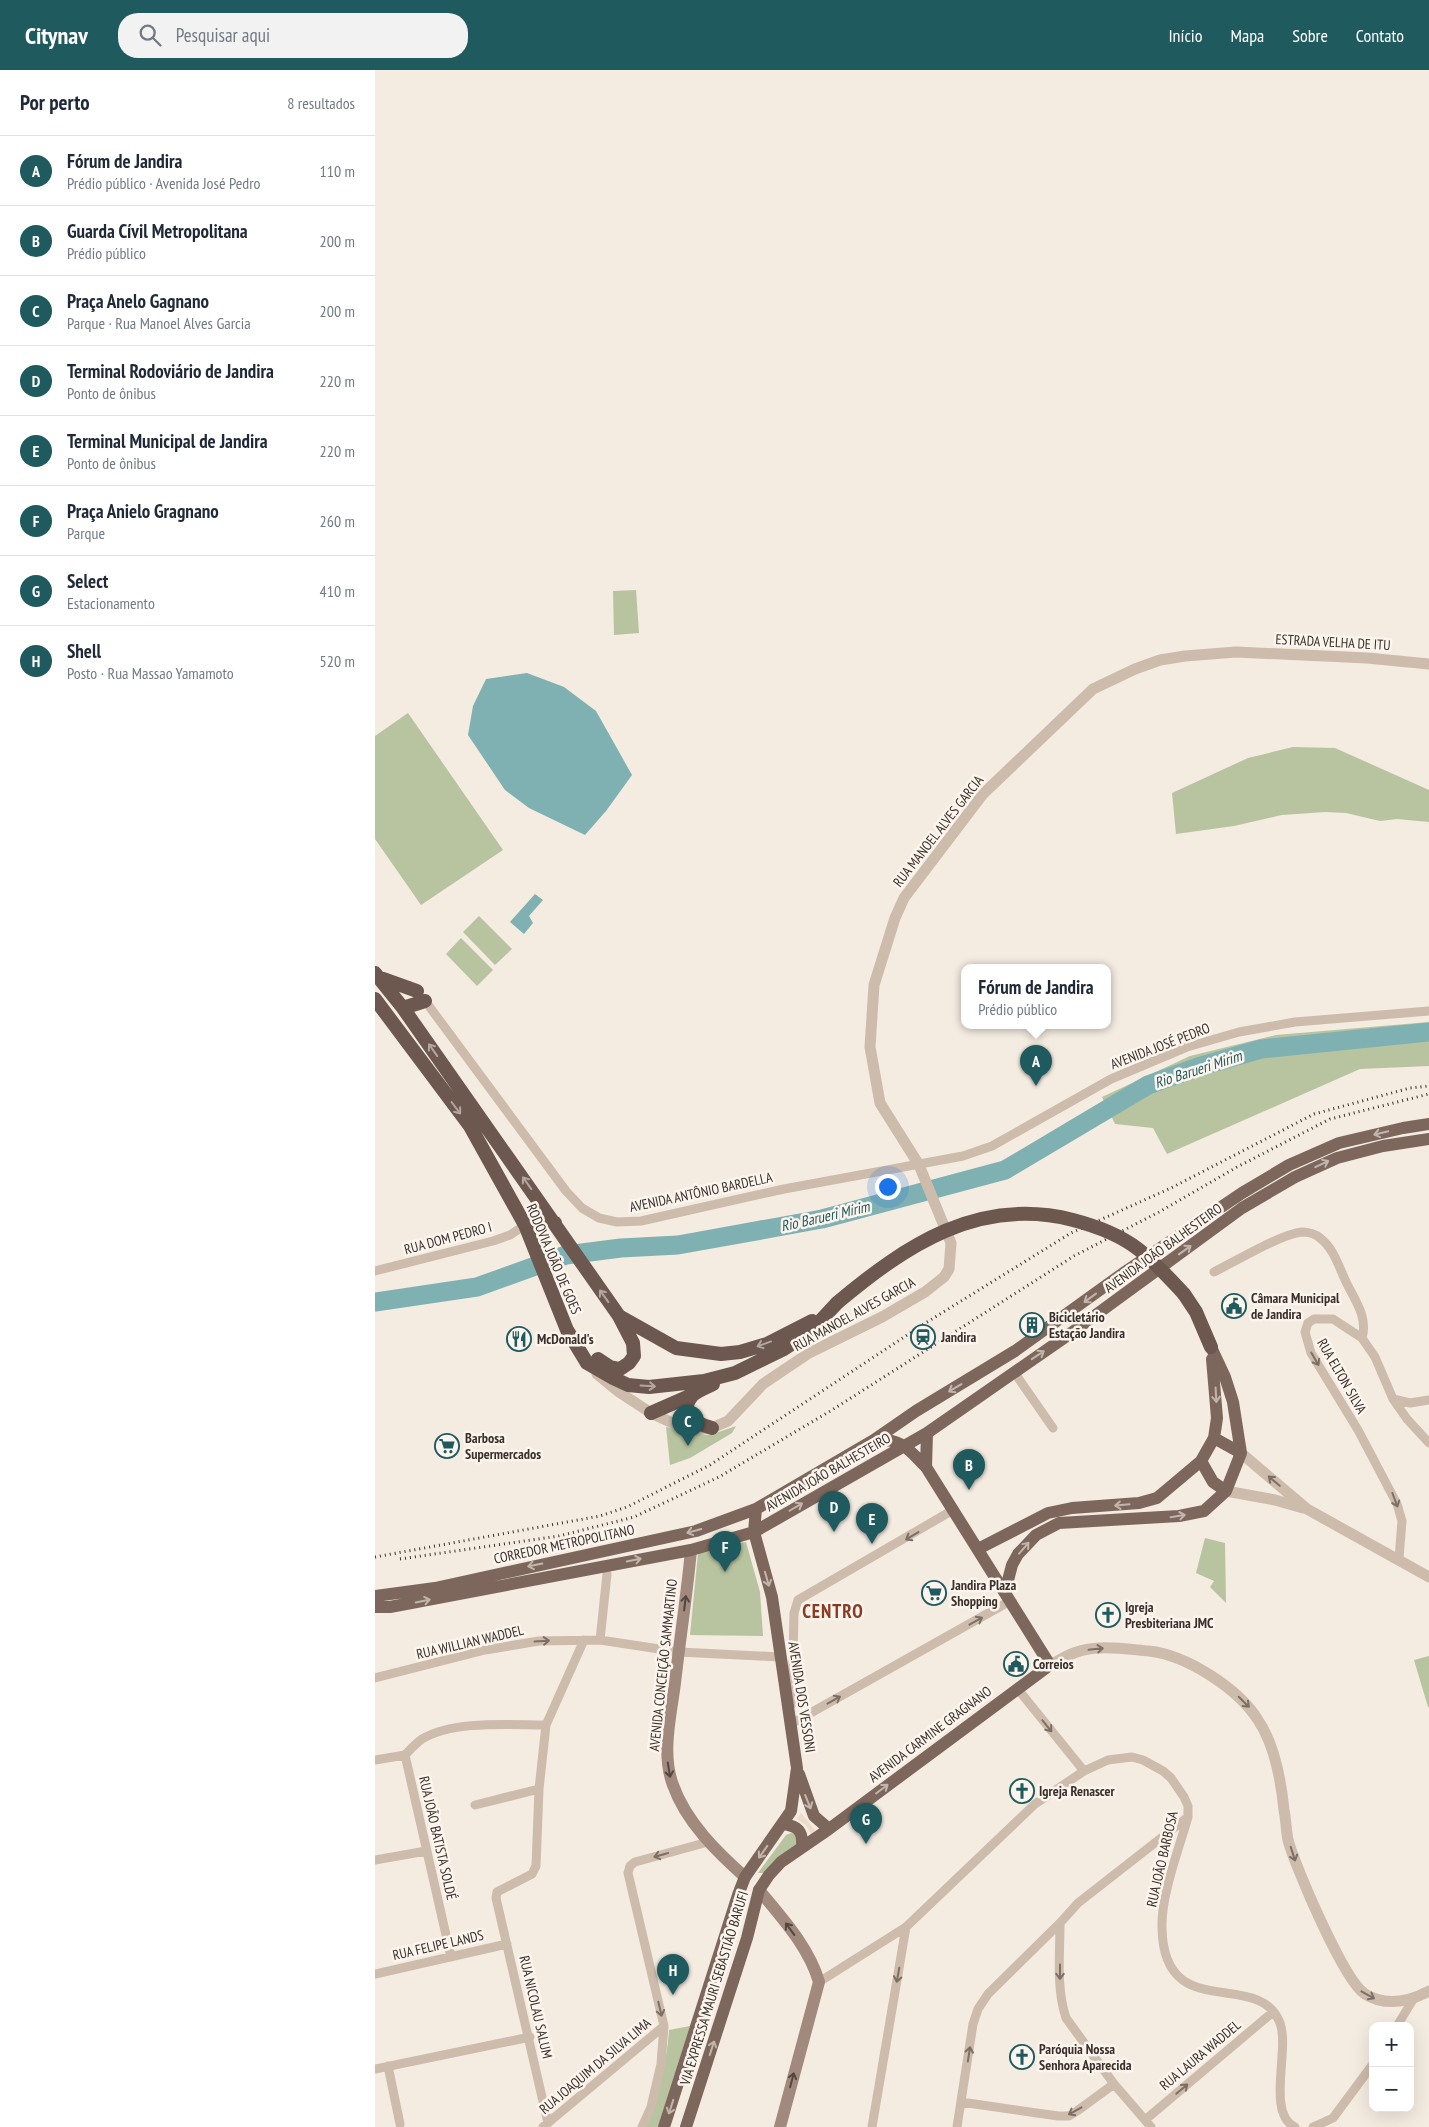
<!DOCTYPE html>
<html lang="pt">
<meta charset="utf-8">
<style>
body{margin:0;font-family:"PT Sans Narrow",sans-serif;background:#f2f2f3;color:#1f2937}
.controls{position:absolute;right:15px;bottom:15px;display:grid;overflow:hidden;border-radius:10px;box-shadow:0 5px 20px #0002}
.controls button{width:45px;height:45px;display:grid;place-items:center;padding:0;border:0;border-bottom:1px solid #e0e1e3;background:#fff;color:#1f2937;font:25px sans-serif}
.you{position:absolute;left:512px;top:1116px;width:18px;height:18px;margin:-12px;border:4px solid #fff;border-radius:50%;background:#1a73e8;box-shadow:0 0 0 8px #1a73e833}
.badge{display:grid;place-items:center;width:32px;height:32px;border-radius:50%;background:#1f5a5e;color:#fff;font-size:16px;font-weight:700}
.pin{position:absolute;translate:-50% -41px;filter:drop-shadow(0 1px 2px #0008)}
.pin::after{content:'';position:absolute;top:26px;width:18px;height:15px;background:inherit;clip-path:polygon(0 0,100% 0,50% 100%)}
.popup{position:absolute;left:586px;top:894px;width:150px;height:65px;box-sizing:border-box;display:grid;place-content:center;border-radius:10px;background:#fff;filter:drop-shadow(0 1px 4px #0005);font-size:16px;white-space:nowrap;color:#747a83}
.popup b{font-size:19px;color:#1f2937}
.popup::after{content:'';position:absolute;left:50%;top:100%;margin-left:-10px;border:10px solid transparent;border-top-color:#fff}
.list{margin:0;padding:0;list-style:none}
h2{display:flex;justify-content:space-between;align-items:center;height:65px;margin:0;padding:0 20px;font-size:21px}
h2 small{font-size:16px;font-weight:400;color:#747a83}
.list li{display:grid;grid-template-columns:32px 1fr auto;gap:15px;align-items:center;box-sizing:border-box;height:70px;padding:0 20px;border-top:1px solid #e0e1e3}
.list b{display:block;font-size:19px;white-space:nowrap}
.list p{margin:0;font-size:16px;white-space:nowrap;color:#747a83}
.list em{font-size:16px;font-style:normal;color:#747a83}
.icon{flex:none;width:28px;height:28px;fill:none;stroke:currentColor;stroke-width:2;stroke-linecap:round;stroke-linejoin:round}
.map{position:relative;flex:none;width:1054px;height:2057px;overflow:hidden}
header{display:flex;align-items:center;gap:30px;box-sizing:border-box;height:70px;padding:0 25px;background:#1f5a5e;color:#fff}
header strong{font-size:24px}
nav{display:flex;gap:28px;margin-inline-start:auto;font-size:18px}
.search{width:350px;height:45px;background:#f2f2f3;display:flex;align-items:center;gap:12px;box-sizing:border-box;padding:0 18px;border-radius:20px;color:#747a83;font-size:19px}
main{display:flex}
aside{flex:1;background:#fff}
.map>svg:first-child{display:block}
.green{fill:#b8c4a0}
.plaza{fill:#ecdcc8}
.water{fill:#7fb0b2}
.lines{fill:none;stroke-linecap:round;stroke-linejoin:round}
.river{stroke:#7fb0b2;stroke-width:19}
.minor{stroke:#cdbbac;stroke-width:9}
.tertiary{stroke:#cdbbac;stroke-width:11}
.secondary{stroke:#a18a7d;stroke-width:12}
.primary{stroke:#7d675c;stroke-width:12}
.trunk{stroke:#6c584f;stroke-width:14}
.rail{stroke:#3b302b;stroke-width:3;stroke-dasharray:1 4;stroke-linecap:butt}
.trunk-bridge{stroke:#6c584f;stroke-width:14}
.oneway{stroke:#b4a69e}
.oneway2{stroke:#c2b5ac}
.oneway3{stroke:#7d6f65}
.oneway4{stroke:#544640}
.labels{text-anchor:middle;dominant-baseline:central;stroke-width:5;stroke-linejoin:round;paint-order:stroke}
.street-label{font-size:14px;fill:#3b302b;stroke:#fbf5ee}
.poi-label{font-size:14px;font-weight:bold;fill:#3b302b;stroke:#fbf5ee;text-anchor:start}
.water-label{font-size:15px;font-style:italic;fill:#1f5a5e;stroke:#fbf5ee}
.district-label{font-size:19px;font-weight:bold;letter-spacing:1px;fill:#8c3b22;stroke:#fbf5ee}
</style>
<header>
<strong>Citynav</strong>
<div class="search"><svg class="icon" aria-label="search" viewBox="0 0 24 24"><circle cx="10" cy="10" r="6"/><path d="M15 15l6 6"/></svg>Pesquisar aqui</div>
<nav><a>Início</a><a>Mapa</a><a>Sobre</a><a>Contato</a></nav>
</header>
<main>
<aside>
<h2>Por perto<small>8 resultados</small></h2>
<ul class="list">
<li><span class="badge">A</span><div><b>Fórum de Jandira</b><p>Prédio público · Avenida José Pedro</p></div><em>110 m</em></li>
<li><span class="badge">B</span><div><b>Guarda Cívil Metropolitana</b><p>Prédio público</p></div><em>200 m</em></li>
<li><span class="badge">C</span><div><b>Praça Anelo Gagnano</b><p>Parque · Rua Manoel Alves Garcia</p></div><em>200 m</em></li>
<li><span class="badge">D</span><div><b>Terminal Rodoviário de Jandira</b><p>Ponto de ônibus</p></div><em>220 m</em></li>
<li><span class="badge">E</span><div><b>Terminal Municipal de Jandira</b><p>Ponto de ônibus</p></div><em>220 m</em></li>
<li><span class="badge">F</span><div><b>Praça Anielo Gragnano</b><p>Parque</p></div><em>260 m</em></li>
<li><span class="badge">G</span><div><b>Select</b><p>Estacionamento</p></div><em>410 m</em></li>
<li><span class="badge">H</span><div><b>Shell</b><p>Posto · Rua Massao Yamamoto</p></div><em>520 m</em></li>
</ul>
</aside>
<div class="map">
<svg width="1054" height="2057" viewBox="0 0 1054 2057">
<rect width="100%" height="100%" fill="#f4ebe1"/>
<path class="green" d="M261,520L264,563L239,565L238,521Z
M33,643L128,780L46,835L0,769V666Z
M918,677L960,678L1054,720V752L1022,749L1005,751L971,743L950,742L907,745L859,756L801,764L797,723L873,688Z
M104,846L137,879L120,895L88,862Z
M86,868L118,900L102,916L71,884Z
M1054,952V996L985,999L792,1084L778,1058L740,1054L727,1027L815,986L901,965Z
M361,1356L357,1363L315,1388L295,1395L291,1357L316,1363L335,1365Z
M830,1468L850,1473L851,1533L835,1517L839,1511L821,1503Z
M371,1472L385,1522L388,1566L315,1565L323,1483L344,1476Z
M1054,1586V1637H1053L1039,1590Z
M416,1763L422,1764L424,1772L390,1803H383L411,1765Z
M315,1956L283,2057H269C282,2024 292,1996 294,1960Z"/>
<path class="plaza" d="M426,1743L440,1760L436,1764L431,1755L422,1749Z"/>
<path class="water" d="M152,603L189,617L221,641L257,705L231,741L210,765L154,738L130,720L93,665L98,636L111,609Z
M160,824L168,830L154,846L158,853L149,864L135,852Z"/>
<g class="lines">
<path class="river" d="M0,1232L102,1217L191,1185L246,1178L303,1175L447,1149L630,1100L773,1015L823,997L886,979L1054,962"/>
<path class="minor" d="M48,928L191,1121L207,1138L224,1148L242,1152L266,1151L409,1119L588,1086L617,1076L736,1009L812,977L864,962L920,952L1054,941
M0,1201L118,1171L135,1165L150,1155
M839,1202C861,1191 906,1164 927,1162C933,1162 941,1164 945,1168C959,1178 965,1200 972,1214C981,1232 993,1248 987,1268
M639,1302L678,1358
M1018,1329L1035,1333L1054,1330
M1024,1489L1027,1451L1022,1434L983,1360L936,1283L930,1262L933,1253L939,1249H958L987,1268L1000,1287L1018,1329L1032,1349L1054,1373
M225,1570L232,1504
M0,1608L110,1580L164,1571L225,1570L304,1582L405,1587
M642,1618L709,1701
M417,1634L419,1543L423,1530L578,1440
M416,1654L635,1531
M30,1685C35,1680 41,1673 47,1669C79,1650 135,1655 171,1655
M0,1690L30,1685L76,1887
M100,1735L164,1719
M0,1790L51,1781
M685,1853C685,1884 681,1918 691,1948L739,2014L776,2057
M0,1904L132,1874
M444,1912L531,1857L660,1734L709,1701L733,1690L757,1687L768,1690L788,1701L796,1708L809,1727L813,1736V1747C804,1778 786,1826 787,1857C788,1956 884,1897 905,1953C915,1979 891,2044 920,2057
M1022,1956L1039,1928
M13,1996L25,2054
M0,1999L155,1967
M586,2032L683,2046H694L702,2041L739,2014
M770,2050L898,1942
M173,2053L121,1828L122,1822L157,1804L161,1796L164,1719L171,1655L209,1570
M168,2057L289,1956
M267,2057L276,2037L286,1994L289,1956L253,1803L255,1796L260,1792L333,1772
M497,2057L531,1857
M582,2057L598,1954L603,1939L613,1924L685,1853L703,1833L813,1747
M938,2057L958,2048L998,1994"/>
<path class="tertiary" d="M222,1304L244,1322L276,1343L304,1356L317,1359L337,1358L353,1351L388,1314L434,1283L507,1247L550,1222L569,1207L574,1199L576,1173L544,1095L505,1033L495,977L499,915L520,848L529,828L608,724L718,619L760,599L785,590L810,586L861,582L992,588L1054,594
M866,1383L932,1439L1054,1507
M851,1421L900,1430L928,1438
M675,1595C683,1591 691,1586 699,1583C722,1574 750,1579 774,1581C811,1585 863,1618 883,1650C900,1675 906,1710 909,1740C911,1749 911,1760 913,1770C920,1796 969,1911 990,1924C1011,1937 1033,1932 1054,1921"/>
<path class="secondary" d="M316,1480C312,1524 305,1568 300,1613C296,1645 286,1684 298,1715C311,1752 342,1782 370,1807
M384,1820C407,1848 434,1877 444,1912L405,2057"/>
<path class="primary" d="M839,1368L866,1383
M826,1391L838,1412L851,1421
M551,1397L552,1363
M603,1479L673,1443L697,1438L764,1433L782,1428L826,1391L839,1368L842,1348L837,1289
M630,1522L637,1495L643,1484L661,1465L684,1453L804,1446L829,1441L851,1421L866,1383L858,1332L850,1307L836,1277
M0,1526L60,1518L321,1461L381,1439L499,1370L541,1341L640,1281L747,1204L867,1123L914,1095L964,1073L1028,1058L1054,1054
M0,1537H15L316,1480L379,1462L552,1363L696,1263L867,1138L920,1107L962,1088L1008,1076L1054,1069
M424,1704L439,1746L454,1759
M408,1754C423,1756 428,1761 427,1776
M289,2057L363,1825L370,1807L416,1741L422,1698L397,1527L379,1462L381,1439
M311,2057L372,1868L384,1820L394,1805L406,1792L454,1759L675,1595L551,1397C533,1379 527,1368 499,1370"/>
<path class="trunk" d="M0,903L28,938L244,1246L301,1278L346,1284L365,1282L392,1274L437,1251
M3,907L42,921
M0,929L95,1056L150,1155L192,1260L212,1293L238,1308L253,1315L274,1317L329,1311L360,1303L409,1279L435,1262L462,1233
M28,938L50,931
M150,1155C161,1149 168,1149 180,1153
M809,1224L821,1242L836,1277
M223,1289L235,1297L245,1299L254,1293L259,1286L258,1273L244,1246
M276,1343L317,1325
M337,1358C322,1354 302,1345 317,1326C321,1321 332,1317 338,1314"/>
<path class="rail" d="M0,1487L225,1446L252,1437L335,1395L549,1254L696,1163L796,1118L939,1044L1035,1018L1054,1016
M25,1489L184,1466L259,1447L344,1407L457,1340L699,1186L784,1142L862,1097L955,1049L1054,1024"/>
<path class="trunk-bridge" d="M462,1233C531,1175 604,1126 698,1150C721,1156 745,1165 763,1179C780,1192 795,1209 809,1224"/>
</g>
<defs><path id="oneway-shaft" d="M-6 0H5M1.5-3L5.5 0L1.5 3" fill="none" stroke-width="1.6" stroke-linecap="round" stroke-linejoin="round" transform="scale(1.25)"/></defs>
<g class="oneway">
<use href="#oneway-shaft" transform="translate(58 980) rotate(-125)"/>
<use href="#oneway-shaft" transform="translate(81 1038) rotate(53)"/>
<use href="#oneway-shaft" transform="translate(152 1113) rotate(-125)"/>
<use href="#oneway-shaft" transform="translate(229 1226) rotate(-126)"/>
<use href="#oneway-shaft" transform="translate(389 1274) rotate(160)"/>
<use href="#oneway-shaft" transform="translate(273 1316) rotate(3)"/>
</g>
<g class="oneway2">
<use href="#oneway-shaft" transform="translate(1006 1063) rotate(167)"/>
<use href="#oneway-shaft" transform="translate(947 1094) rotate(-25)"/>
<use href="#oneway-shaft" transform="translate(810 1180) rotate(-36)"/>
<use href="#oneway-shaft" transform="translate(715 1228) rotate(144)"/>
<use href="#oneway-shaft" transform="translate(663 1285) rotate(-33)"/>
<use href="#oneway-shaft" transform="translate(580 1318) rotate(149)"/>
<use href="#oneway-shaft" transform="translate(841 1325) rotate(87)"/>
<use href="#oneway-shaft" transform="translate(747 1435) rotate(175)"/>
<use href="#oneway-shaft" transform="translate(421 1437) rotate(-30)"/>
<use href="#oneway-shaft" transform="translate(803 1446) rotate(-9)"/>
<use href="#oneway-shaft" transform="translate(319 1461) rotate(165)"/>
<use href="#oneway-shaft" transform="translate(649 1478) rotate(-49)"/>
<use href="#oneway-shaft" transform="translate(259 1490) rotate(-11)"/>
<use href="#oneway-shaft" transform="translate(160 1495) rotate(169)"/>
<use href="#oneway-shaft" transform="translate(392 1509) rotate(74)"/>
<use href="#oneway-shaft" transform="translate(48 1531) rotate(-11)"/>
<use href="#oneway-shaft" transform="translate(507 1719) rotate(-37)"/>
<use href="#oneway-shaft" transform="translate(433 1732) rotate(68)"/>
<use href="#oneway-shaft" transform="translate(388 1782) rotate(125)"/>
<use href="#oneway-shaft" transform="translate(337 1978) rotate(-72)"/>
<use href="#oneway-shaft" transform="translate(296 2037) rotate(108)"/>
</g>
<g class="oneway3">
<use href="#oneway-shaft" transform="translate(940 1289) rotate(60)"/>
<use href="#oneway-shaft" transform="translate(899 1411) rotate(-140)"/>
<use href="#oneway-shaft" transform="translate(1020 1430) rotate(69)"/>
<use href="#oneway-shaft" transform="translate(537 1466) rotate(149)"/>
<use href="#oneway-shaft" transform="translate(601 1551) rotate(-29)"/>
<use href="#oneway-shaft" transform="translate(167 1571) rotate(-3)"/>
<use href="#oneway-shaft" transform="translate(721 1579) rotate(-6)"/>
<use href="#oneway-shaft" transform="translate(459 1630) rotate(-29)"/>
<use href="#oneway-shaft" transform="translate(869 1632) rotate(45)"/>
<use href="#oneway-shaft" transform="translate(672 1656) rotate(51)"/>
<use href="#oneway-shaft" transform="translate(918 1784) rotate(72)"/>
<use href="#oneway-shaft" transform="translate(286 1785) rotate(164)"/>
<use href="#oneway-shaft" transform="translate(685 1902) rotate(90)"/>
<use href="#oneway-shaft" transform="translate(523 1905) rotate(100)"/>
<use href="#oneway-shaft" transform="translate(993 1925) rotate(29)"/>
<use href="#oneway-shaft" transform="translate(285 1939) rotate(77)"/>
<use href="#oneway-shaft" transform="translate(594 1984) rotate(-81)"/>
<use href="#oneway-shaft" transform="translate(807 2019) rotate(-40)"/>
<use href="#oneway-shaft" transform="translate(700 2041) rotate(151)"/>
</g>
<g class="oneway4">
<use href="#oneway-shaft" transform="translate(310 1533) rotate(-83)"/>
<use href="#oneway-shaft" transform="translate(294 1700) rotate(81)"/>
<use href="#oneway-shaft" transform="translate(415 1859) rotate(-126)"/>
<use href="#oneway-shaft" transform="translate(417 2010) rotate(-75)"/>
</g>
<defs>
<symbol id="civic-ring" viewBox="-11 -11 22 22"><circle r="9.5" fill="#fbf5ee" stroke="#1f5a5e" stroke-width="1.5"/><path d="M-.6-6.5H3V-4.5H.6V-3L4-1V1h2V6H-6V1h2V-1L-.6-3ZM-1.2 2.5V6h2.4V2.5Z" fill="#1f5a5e"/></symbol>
<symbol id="building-ring" viewBox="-11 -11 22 22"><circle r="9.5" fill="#fbf5ee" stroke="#1f5a5e" stroke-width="1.5"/><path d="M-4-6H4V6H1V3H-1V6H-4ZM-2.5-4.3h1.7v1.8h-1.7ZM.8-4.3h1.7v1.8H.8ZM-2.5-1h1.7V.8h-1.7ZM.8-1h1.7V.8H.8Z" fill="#1f5a5e"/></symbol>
<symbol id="station-ring" viewBox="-11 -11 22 22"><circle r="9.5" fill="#fbf5ee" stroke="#1f5a5e" stroke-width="1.5"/><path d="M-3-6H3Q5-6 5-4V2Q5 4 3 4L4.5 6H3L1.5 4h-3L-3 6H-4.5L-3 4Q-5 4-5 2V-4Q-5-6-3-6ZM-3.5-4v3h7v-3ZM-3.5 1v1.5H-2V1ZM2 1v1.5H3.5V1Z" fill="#1f5a5e"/></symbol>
<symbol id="restaurant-ring" viewBox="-11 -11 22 22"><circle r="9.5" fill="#fbf5ee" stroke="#1f5a5e" stroke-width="1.5"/><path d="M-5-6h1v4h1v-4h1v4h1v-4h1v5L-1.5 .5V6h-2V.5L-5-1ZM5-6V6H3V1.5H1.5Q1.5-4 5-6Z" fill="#1f5a5e"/></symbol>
<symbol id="supermarket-ring" viewBox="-11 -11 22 22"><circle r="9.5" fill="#fbf5ee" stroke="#1f5a5e" stroke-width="1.5"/><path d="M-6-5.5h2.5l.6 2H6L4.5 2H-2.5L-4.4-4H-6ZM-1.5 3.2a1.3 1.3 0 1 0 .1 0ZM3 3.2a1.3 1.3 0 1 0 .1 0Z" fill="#1f5a5e"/></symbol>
<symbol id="church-ring" viewBox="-11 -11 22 22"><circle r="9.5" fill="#fbf5ee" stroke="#1f5a5e" stroke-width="1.5"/><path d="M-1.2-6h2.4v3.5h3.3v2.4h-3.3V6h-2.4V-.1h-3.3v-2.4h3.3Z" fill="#1f5a5e"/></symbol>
</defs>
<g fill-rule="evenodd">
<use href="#civic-ring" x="845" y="1222" width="28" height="28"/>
<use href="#building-ring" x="643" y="1241" width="28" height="28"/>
<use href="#station-ring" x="534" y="1253" width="28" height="28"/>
<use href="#restaurant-ring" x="130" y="1255" width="28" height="28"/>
<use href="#supermarket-ring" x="58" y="1362" width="28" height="28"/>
<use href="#supermarket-ring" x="545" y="1509" width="28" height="28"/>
<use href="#church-ring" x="719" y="1531" width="28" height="28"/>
<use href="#civic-ring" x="627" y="1580" width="28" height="28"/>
<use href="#church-ring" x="633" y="1707" width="28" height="28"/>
<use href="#church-ring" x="633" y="1973" width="28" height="28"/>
</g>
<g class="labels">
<g class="street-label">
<text transform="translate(958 572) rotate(3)">ESTRADA VELHA DE ITU</text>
<text transform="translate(563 761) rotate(-52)">RUA MANOEL ALVES GARCIA</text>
<text transform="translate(785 976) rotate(-21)">AVENIDA JOSÉ PEDRO</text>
<text transform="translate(326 1122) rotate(-12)">AVENIDA ANTÔNIO BARDELLA</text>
<text transform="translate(73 1168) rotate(-15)">RUA DOM PEDRO I</text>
<text transform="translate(788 1178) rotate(-36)">AVENIDA JOÃO BALHESTEIRO</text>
<text transform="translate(179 1189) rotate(67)">RODOVIA JOÃO DE GOES</text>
<text transform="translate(479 1244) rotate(-29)">RUA MANOEL ALVES GARCIA</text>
<text transform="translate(967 1306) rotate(60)">RUA ELTON SILVA</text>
<text transform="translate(453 1402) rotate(-30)">AVENIDA JOÃO BALHESTEIRO</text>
<text transform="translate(189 1474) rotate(-12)">CORREDOR METROPOLITANO</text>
<text transform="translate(95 1572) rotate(-13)">RUA WILLIAN WADDEL</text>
<text transform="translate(288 1595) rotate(-84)">AVENIDA CONCEIÇÃO SAMMARTINO</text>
<text transform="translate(427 1627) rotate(81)">AVENIDA DOS VESSONI</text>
<text transform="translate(555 1664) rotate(-37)">AVENIDA CARMINE GRAGNANO</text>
<text transform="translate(63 1768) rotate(77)">RUA JOÃO BATISTA SOLDÉ</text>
<text transform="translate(787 1789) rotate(-77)">RUA JOÃO BARBOSA</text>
<text transform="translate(63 1875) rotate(-13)">RUA FELIPE LANDS</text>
<text transform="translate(339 1918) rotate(-73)">VIA EXPRESSA MAURI SEBASTIÃO BARUFI</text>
<text transform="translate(161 1937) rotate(77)">RUA NICOLAU SALUM</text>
<text transform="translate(825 1985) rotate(-40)">RUA LAURA WADDEL</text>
<text transform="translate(220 1996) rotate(-40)">RUA JOAQUIM DA SILVA LIMA</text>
</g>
<g class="poi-label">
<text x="876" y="1228">Câmara Municipal<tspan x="876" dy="16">de Jandira</tspan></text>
<text x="674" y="1247">Bicicletário<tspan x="674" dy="16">Estação Jandira</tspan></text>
<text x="566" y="1267">Jandira</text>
<text x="162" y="1269">McDonald's</text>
<text x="90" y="1368">Barbosa<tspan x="90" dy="16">Supermercados</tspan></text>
<text x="576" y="1515">Jandira Plaza<tspan x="576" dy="16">Shopping</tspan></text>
<text x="750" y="1537">Igreja<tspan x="750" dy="16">Presbiteriana JMC</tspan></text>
<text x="658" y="1594">Correios</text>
<text x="664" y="1721">Igreja Renascer</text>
<text x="664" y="1979">Paróquia Nossa<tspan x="664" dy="16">Senhora Aparecida</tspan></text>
</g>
<g class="water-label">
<text transform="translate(823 999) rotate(-18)">Rio Barueri Mirim</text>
<text transform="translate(450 1146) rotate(-13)">Rio Barueri Mirim</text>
</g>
<g class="district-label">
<text x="458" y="1541">CENTRO</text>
</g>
</g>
</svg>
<div class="controls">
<button>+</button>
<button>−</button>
</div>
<div class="you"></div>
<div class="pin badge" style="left:661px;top:1016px">A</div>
<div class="popup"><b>Fórum de Jandira</b>Prédio público</div>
<div class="pin badge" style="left:594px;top:1420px">B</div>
<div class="pin badge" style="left:313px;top:1376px">C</div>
<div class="pin badge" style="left:459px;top:1462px">D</div>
<div class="pin badge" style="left:497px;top:1474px">E</div>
<div class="pin badge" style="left:350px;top:1502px">F</div>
<div class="pin badge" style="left:491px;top:1774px">G</div>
<div class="pin badge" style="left:298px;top:1925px">H</div>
</div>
</main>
